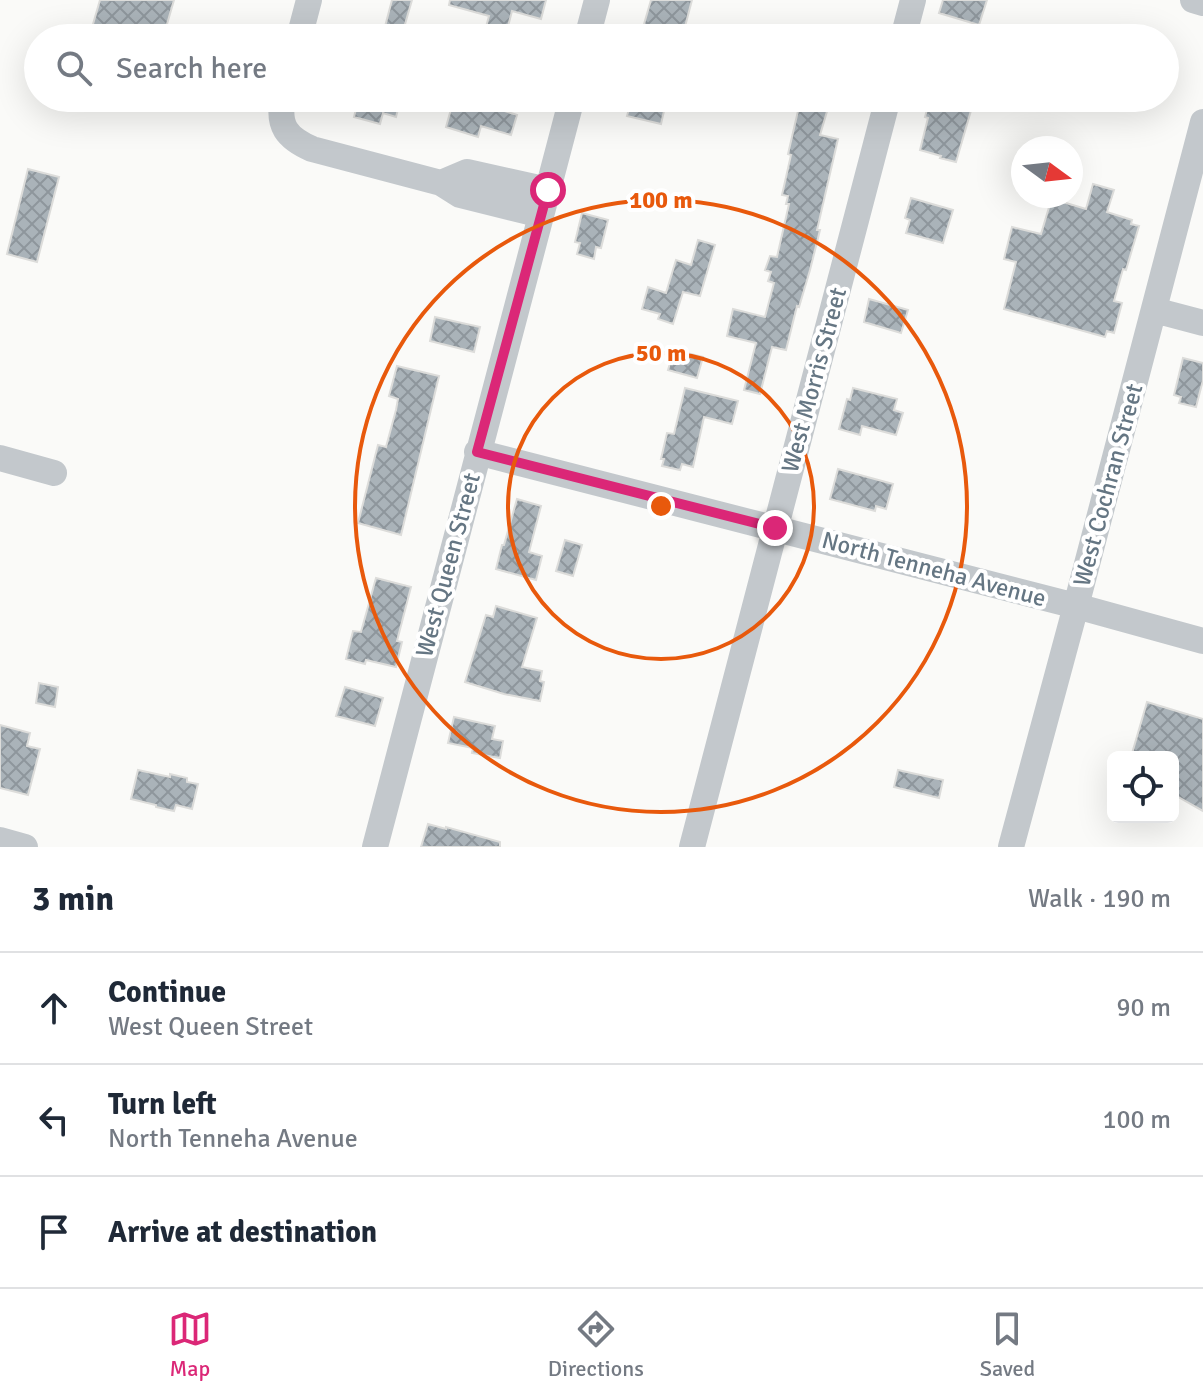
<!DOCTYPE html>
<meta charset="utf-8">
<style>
body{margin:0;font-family:Signika,sans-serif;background:#f2f2f3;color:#1f2937}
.controls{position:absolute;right:24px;bottom:24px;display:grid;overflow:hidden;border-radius:12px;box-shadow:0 8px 32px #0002}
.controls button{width:72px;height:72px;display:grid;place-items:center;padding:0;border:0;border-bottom:2px solid #e0e1e3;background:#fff;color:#1f2937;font:40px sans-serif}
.compass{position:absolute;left:1011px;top:136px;width:72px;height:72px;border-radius:50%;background:#fff;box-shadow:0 8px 32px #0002;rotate:105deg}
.stop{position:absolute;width:24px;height:24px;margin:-18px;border:6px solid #db2777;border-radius:50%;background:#fff}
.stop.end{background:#db2777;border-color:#fff;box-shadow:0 2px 8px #0008}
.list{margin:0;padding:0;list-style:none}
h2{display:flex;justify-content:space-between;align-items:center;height:104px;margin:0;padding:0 32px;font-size:34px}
h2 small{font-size:26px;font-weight:400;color:#747a83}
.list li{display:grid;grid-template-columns:52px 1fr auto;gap:24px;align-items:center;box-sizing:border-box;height:112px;padding:0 32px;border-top:2px solid #e0e1e3}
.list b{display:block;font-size:30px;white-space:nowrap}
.list p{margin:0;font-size:26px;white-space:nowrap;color:#747a83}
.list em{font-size:26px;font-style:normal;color:#747a83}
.icon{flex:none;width:44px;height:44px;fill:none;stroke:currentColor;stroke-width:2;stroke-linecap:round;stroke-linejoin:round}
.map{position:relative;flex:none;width:1203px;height:847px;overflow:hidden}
.search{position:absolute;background:#fff;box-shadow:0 8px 32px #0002;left:24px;right:24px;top:24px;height:88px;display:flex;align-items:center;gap:20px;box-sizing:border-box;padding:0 28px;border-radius:44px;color:#747a83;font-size:30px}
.sheet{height:440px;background:#fff}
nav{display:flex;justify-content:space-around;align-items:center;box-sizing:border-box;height:112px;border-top:2px solid #e0e1e3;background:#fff;font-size:22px;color:#747a83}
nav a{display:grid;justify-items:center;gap:4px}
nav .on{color:#db2777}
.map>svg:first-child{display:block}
.building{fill:url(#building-cross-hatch);stroke:#dcdcda;stroke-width:2}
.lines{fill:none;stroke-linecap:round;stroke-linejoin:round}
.minor{stroke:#c3c8cc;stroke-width:26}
.route{stroke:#db2777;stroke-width:10}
.ring{fill:none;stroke:#e8590c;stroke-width:4}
.labels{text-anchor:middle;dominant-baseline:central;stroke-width:8;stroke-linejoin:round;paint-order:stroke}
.street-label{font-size:24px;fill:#657683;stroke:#fff}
.centre{fill:#e8590c;stroke:#fff;stroke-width:4}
.ring-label{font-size:24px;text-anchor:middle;font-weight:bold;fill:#e8590c;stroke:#fff;stroke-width:8;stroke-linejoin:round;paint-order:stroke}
</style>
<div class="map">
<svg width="1203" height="847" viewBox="0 0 1203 847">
<defs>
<pattern id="building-cross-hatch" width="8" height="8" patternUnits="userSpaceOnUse" patternTransform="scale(2)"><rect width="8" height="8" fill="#aab3b9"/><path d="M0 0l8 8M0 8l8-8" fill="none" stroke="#8e969c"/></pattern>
</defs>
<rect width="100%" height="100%" fill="#fafaf8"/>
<path class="building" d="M100,0H174L163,38H89Z
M392,0H412L401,38H382Z
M450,0H546L541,19L512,11L505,38H483L489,16L449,5Z
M651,0H692L682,38H640Z
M943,0H987L979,25L939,13Z
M348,98H401L396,117L383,113L380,124L354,117L357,105L348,103Z
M467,98H485L494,101L492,107L517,115L511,135L481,126L478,137L446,127L453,102L465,105Z
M632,98H667L661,124L627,116Z
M801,98H831L820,135L838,139L817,230H820L810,270L799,307L797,306L786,350L772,347L760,394L744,390L756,343L727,336L733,309L765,317L774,283L768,281L771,272L765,270L770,256L777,257L789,204H786L788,196L782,195L791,155L788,154Z
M930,98H972L969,107H972L956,162L940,158L941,156L920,150L928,118L925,117Z
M28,169L59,177L37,262L7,254Z
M1093,184L1114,190L1107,212L1132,220L1131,224L1139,226L1126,270L1123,269L1114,301L1122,303L1114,333L1107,331L1105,337L1004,309L1016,262L1004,259L1012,227L1041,234L1050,204L1054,205L1056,200L1086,209Z
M911,198L953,210L943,243L906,233L910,220L905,218Z
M582,213L608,220L601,248L596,247L594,259L577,254L580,243L575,242Z
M698,240L715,245L700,296L683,292L673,324L658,319L660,314L642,309L648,287L666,293L676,260L691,265Z
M869,299L908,310L901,333L864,322Z
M435,317L480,327L474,352L430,341Z
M674,350L703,357L697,378L668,370Z
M1183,358L1203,363V380L1196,407L1179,403L1181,397L1174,395Z
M397,366L439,376L401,535L358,523L378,445L386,447L396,410L398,399L389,396Z
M685,388L738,401L732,424L704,417L693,467L682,464L680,470L662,466L664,459H661L667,433L674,434Z
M853,388L897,399L894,410L903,413L896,435L862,426L860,435L839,429L847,399L850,400Z
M838,469L893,484L886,509L876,506L875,511L830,499Z
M517,499L541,506L529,552L542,556L536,580L496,569L502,545H504Z
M565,540L582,545L573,576L556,571Z
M376,578L411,587L397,641L402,642L396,667L366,660L365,664L346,659L353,631L361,632Z
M496,606L537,618L522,667L542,671L540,681L544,682L540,701L504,694L465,682L486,615L493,617Z
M39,683L58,687L55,707L36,703Z
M345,687L383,698L375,726L336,716Z
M1147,702L1203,719V811L1173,794V757H1131Z
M454,717L495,726L492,739L503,741L500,758L472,753L473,748L448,743Z
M0,725L30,733L27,746L40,749L28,795L0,788Z
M138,770L170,777V774L187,778V782L198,784L192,809L176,805L174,811L156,807V805L131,799Z
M898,770L943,780L939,798L894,787Z
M428,824L446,829V827L500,842V847H421Z"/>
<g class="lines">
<path class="minor" d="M1193,0L1203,3
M299,38L309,0
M587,38L597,0
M903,38L913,0
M283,98C277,126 287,138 312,149L441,183L460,195L541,215
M441,183L467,172L548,190
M1154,310L1203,323
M477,452L1076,606L1203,641
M0,458L54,473
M0,840L25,847
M375,847L572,98
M692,847L888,98
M1011,847L1076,606L1203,122"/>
</g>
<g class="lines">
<path class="route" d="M548,190L477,452L775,528"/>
</g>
<g class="ring">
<circle cx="661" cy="506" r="153"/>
<circle cx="661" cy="506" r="306"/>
</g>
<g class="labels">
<g class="street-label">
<text transform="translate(814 380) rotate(-75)">West Morris Street</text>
<text transform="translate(1108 485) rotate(-75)">West Cochran Street</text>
<text transform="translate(448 565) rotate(-75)">West Queen Street</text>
<text transform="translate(934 569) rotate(15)">North Tenneha Avenue</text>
</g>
</g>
<circle cx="661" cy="506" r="12" class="centre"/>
<g class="ring-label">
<text x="661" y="208">100 m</text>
<text x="661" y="361">50 m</text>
</g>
</svg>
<div class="controls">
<button><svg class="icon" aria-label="locate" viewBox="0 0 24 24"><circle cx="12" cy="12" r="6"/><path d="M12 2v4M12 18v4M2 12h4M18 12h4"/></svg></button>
</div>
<svg class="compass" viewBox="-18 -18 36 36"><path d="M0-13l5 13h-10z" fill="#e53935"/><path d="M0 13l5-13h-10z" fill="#747a83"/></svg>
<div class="stop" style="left:548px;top:190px"></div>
<div class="stop end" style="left:775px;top:528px"></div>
<div class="search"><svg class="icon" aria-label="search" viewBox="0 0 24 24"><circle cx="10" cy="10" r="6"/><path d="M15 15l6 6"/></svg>Search here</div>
</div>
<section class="sheet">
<h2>3 min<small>Walk · 190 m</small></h2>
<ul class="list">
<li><svg class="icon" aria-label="ahead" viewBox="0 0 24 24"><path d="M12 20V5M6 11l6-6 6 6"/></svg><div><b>Continue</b><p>West Queen Street</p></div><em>90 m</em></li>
<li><svg class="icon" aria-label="left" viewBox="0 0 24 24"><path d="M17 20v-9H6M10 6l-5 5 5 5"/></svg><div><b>Turn left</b><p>North Tenneha Avenue</p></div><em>100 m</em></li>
<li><svg class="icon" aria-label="arrive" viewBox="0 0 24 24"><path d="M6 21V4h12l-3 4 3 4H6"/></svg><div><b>Arrive at destination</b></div></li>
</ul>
</section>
<nav>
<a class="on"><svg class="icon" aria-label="map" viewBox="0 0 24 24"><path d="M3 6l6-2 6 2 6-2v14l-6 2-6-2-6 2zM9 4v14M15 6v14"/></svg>Map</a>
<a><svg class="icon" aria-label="directions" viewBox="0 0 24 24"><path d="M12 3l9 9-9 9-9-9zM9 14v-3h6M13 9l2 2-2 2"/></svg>Directions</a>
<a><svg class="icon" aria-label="saved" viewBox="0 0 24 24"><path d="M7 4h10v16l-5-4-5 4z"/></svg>Saved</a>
</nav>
